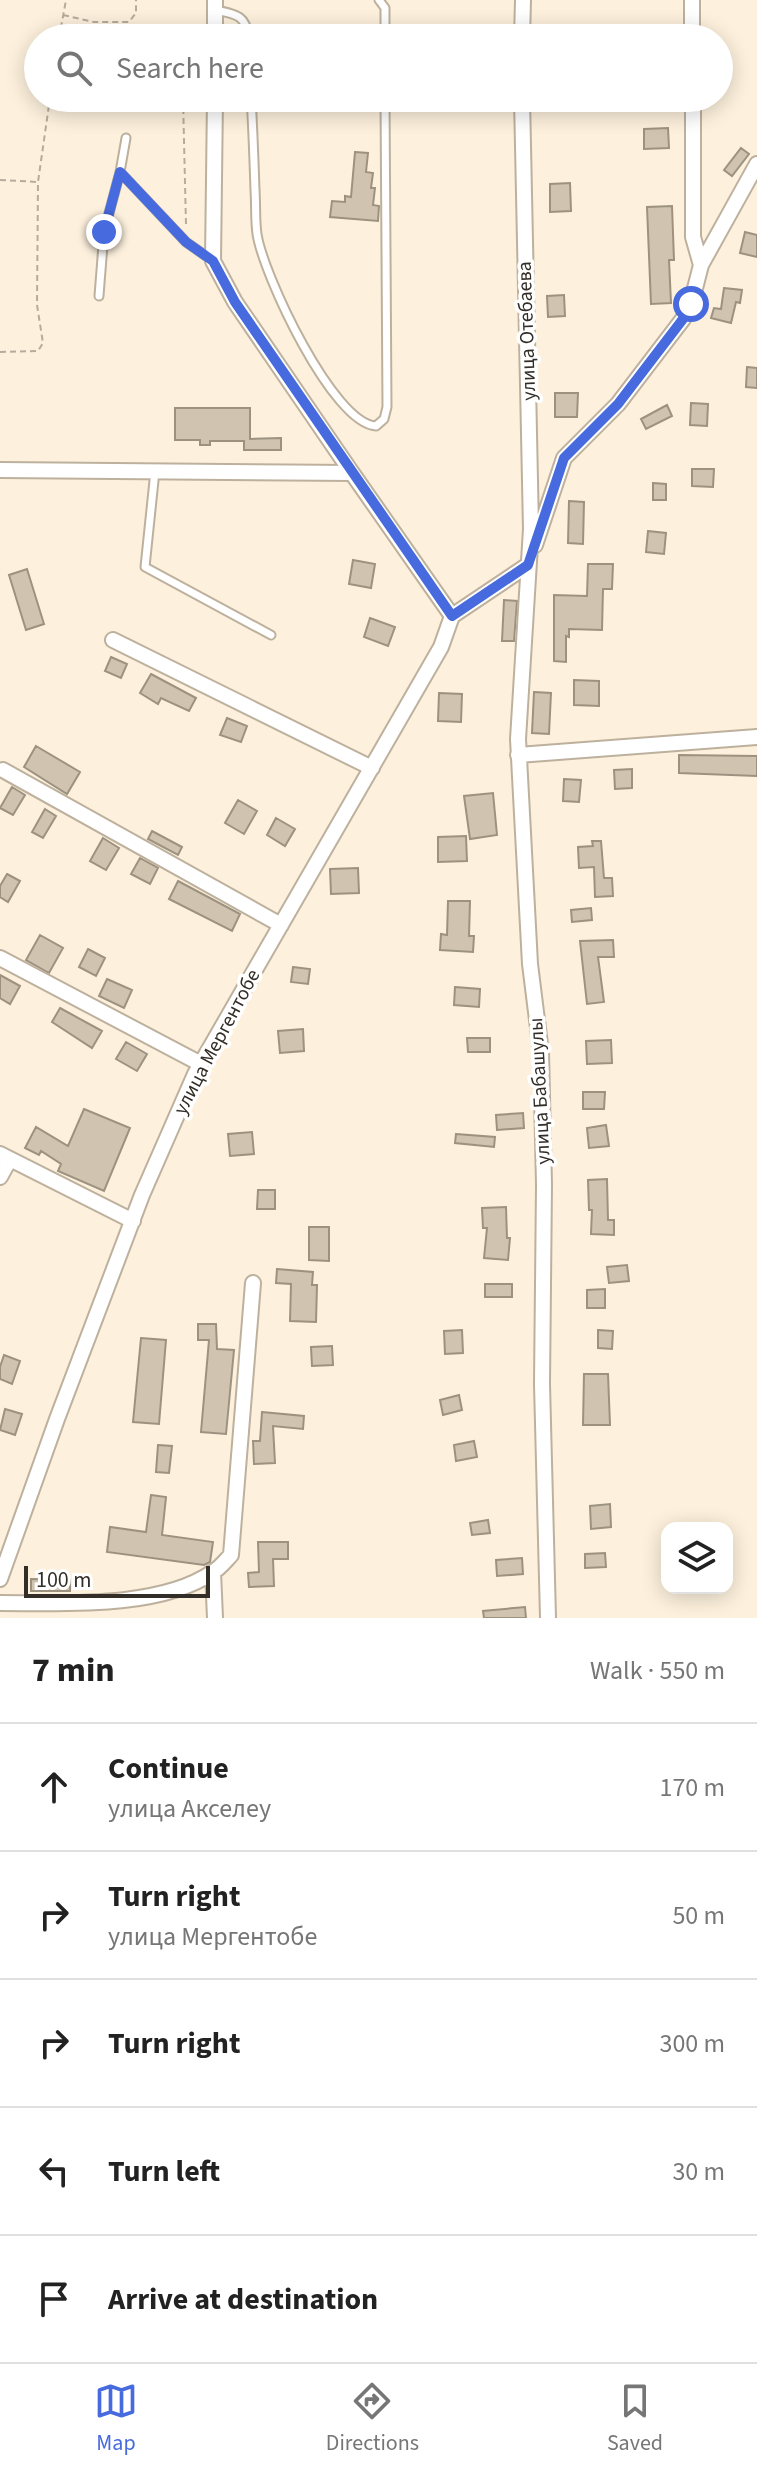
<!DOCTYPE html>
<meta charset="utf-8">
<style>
body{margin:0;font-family:"Source Sans 3",sans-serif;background:#f6f6f6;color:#222}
.controls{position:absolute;right:24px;bottom:24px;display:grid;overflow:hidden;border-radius:16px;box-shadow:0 4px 20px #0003}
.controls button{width:72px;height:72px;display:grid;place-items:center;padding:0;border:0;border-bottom:2px solid #e0e0e0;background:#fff;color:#222;font:40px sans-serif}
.scale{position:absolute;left:24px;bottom:20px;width:186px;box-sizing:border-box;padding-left:8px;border:4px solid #322d26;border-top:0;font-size:22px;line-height:28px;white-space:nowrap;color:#322d26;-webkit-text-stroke:6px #fff;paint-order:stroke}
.stop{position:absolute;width:24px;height:24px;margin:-18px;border:6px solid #476bde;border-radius:50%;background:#fff}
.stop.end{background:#476bde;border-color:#fff;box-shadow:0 2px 8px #0008}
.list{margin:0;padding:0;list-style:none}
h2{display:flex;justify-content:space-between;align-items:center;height:104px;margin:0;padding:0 32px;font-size:34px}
h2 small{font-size:26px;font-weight:400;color:#767676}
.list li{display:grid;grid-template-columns:52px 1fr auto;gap:24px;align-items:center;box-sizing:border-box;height:128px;padding:0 32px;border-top:2px solid #e0e0e0}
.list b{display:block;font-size:30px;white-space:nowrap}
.list p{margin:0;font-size:26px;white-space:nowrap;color:#767676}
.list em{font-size:26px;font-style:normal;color:#767676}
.icon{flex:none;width:44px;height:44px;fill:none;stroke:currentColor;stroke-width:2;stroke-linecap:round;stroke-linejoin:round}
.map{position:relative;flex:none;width:757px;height:1618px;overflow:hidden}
.search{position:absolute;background:#fff;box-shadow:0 4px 20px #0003;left:24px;right:24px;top:24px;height:88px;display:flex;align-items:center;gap:20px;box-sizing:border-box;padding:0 28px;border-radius:44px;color:#767676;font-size:30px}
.sheet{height:744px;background:#fff}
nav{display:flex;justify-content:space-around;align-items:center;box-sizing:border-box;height:112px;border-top:2px solid #e0e0e0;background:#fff;font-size:22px;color:#767676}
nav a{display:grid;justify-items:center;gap:4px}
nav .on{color:#476bde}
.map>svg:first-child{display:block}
.building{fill:#d0c4b1;stroke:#9d9280;stroke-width:2}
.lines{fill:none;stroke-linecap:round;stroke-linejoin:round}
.lane-casing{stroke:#bdb19e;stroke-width:11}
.street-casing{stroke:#bdb19e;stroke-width:18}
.path{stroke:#b6ac9d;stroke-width:2;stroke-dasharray:6 4;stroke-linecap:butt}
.lane{stroke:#fff;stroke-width:7}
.street{stroke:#fff;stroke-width:14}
.route{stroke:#476bde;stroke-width:10}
.labels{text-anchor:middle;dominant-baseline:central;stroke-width:7;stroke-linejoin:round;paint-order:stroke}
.street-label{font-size:20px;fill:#322d26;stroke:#fff}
</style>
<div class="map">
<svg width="757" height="1618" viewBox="0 0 757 1618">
<rect width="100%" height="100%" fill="#fdf1dd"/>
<path class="building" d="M667,26L668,38H647V28Z
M668,128L669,148L644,149V129Z
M741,148L749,154L732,176L724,170Z
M355,152L368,153L366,172L373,173L371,188H375L373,205L379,206L378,221L330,217L332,201L345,202V196L351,197Z
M570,183L571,211L550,212V184Z
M672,206L674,260H669L671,303L651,304L647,207Z
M745,232L757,235V257L740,253Z
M724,288L742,290L740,303L736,302L731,323L711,318L714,308L721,309Z
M564,295L565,316L548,317L547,296Z
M747,367L757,368V388L746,387Z
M555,393H578L577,417H555Z
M691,403L708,404L707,426L690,425Z
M667,405L672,416L646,429L641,419Z
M175,408H250V439L281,438V450H244V441H210V445H200V440H175Z
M692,469H714L713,487L692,486Z
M653,483L666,484V500H653Z
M569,501L584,502L583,544L568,543Z
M648,531L666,533L664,554L646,552Z
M353,560L375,564L371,588L349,584Z
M588,564H613L612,589H603L602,630L569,629V637L566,636V662L554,661V595L587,596Z
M27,569L44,624L26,630L9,575Z
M504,600L517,601L514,641H502Z
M370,618L395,627L388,646L364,637Z
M111,657L127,664L121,678L105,671Z
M151,674L196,698L189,711L161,698L158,704L140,693Z
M574,680L599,681V706L574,705Z
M534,692L551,693L549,734L532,733Z
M439,693L462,694L461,722L438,721Z
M227,718L247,726L241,742L220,735Z
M36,746L80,772L67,794L24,767Z
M679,755L757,756V776L679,773Z
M632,769V788L615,789L614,770Z
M564,779L581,780L579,802L563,801Z
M12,787L25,795L13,815L0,808Z
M493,793L497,835L470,839L464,796Z
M238,800L257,811L244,834L225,823Z
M45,809L56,816L43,838L32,832Z
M276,818L295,829L285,846L267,835Z
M152,831L182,847L178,855L148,839Z
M466,836L467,861L438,862V837Z
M103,838L119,848L106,870L90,861Z
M592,841H601L604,878H612L613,896L595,897L594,867L579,868L578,847L593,846Z
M140,858L158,868L150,884L131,874Z
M358,868L359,893L331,894L330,869Z
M7,874L20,881L8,902L0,897V886Z
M178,881L240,914L232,931L169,899Z
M448,901H470L469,936H474L473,952L440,950L441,934L447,935Z
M591,908L592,920L572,922L571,910Z
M40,935L63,948L49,973L26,960Z
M613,940L614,957H598L604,1002L587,1004L580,941Z
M88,949L105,958L96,976L79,967Z
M293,967L310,969L308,984L291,982Z
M0,975L20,986L10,1004L0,998Z
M107,979L132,990L124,1008L99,996Z
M455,987L480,989L479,1007L454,1005Z
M60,1008L102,1031L92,1048L52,1022Z
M303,1029L304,1051L280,1053L278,1031Z
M467,1038H490V1052H468Z
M611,1040L612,1063L587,1064L586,1041Z
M126,1042L147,1054L137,1071L116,1059Z
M583,1092H605L604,1109H583Z
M84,1109L130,1128L104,1191L58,1171L61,1164L41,1151L39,1155L25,1148L36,1127L68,1146Z
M523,1113L524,1128L497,1130L496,1115Z
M606,1125L609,1146L589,1148L587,1128Z
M252,1132L254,1154L230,1156L228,1134Z
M456,1134L495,1137L494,1147L455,1143Z
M607,1179L608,1220H614V1235L591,1234L592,1210H589L588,1180Z
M258,1190H275V1209H257Z
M506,1207L507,1238H510L508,1260L484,1258L487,1228H483L482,1208Z
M309,1227H329V1261L309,1260Z
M627,1265L629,1281L609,1283L607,1267Z
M277,1269L313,1272L312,1285H317L316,1322L290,1321L291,1284L276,1283Z
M485,1284H512V1297H485Z
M605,1289V1308H587V1290Z
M198,1324H216L217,1349L234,1350L226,1434L201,1432L209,1340H198Z
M462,1330L463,1353L445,1354L444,1331Z
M598,1330L613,1331L612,1349L598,1348Z
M141,1338L166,1340L159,1424L133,1422Z
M332,1346L333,1365L312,1366L311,1347Z
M4,1355L20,1361L12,1384L0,1379V1367Z
M584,1374H608L610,1425H583Z
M459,1395L462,1410L443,1415L440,1400Z
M5,1409L22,1414L15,1435L0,1430Z
M262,1412L304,1416L303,1429L273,1426L275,1463L254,1464L253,1441H260Z
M474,1441L477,1457L456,1461L454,1445Z
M158,1445L172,1446L169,1473L156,1472Z
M151,1495L166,1497L162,1535L213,1542L210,1562L204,1565L107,1552L110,1527L146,1532Z
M610,1504L611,1527L591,1529L590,1506Z
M488,1520L490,1533L472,1535L470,1523Z
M258,1542H288V1559H273L274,1586L249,1587L248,1573L259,1572Z
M605,1553L606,1567L585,1568V1554Z
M522,1558L523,1574L497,1576L496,1560Z
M31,1579L70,1580V1591H31Z
M525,1607L526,1618H484L483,1611Z"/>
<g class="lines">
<defs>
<path id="lane" d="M379,0L385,8V38
M215,10C236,14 246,15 249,38
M251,98C253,129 254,160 255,190C256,204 255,220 257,234C263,274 333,424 376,426L384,419L387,407L385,98
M120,172L186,242L213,261
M99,296L104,232L120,172L126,138
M155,471L145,567L271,635"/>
<path id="street" d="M692,0V38
M215,38V0
M522,38L523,0
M215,98L213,261L235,302L352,473
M522,98L531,529L518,739L530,964L541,1052L544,1185L542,1384L548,1618
M693,98V237L701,265
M0,470L352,473L452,616
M535,545L564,458L618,404L683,319L691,304L701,265L757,164
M113,640L372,768
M518,755L757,737
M3,770L281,925
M0,958L201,1064
M0,1154L133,1221
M0,1177L10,1159
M213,1572L215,1618
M0,1579L57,1419L142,1195L195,1074L441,647L452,616L528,565
M0,1603C62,1603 160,1609 213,1572C220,1568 226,1560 231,1555L253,1283"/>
</defs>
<use href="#lane" class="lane-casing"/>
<use href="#street" class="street-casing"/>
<path class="path" d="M63,15L94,22H129L136,13V0
M59,38L66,0
M86,38L95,34L110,38
M183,98L186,225
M0,180L38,182
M0,352L38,351L43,343L37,305L38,182L50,98"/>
<use href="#lane" class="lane"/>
<use href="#street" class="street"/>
</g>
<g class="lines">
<path class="route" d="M104,232L120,172L186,242L213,261L235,302L452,616L528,565L564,458L618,404L683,319L691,304"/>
</g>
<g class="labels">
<g class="street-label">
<text transform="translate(527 331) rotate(-92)">улица Отебаева</text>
<text transform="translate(217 1042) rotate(-62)">улица Мергентобе</text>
<text transform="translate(540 1091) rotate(-93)">улица Бабашулы</text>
</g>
</g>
</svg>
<div class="controls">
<button><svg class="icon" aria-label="layers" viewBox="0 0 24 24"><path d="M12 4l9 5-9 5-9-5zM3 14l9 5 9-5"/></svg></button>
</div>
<div class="scale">100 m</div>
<div class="stop" style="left:691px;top:304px"></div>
<div class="stop end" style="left:104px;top:232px"></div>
<div class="search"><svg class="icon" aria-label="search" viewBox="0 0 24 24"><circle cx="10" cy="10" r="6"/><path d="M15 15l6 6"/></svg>Search here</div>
</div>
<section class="sheet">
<h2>7 min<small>Walk · 550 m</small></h2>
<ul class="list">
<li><svg class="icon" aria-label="ahead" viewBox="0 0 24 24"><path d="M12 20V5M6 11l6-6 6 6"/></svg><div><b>Continue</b><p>улица Акселеу</p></div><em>170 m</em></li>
<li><svg class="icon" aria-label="right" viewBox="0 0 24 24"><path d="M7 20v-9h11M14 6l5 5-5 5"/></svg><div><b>Turn right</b><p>улица Мергентобе</p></div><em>50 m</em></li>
<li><svg class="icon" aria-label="right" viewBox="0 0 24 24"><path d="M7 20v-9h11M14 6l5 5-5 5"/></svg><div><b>Turn right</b></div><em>300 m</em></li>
<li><svg class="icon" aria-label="left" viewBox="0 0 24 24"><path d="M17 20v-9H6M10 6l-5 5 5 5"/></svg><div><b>Turn left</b></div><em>30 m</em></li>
<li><svg class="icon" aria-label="arrive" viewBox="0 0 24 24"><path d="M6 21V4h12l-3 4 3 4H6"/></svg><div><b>Arrive at destination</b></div></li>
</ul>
</section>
<nav>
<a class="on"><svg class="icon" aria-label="map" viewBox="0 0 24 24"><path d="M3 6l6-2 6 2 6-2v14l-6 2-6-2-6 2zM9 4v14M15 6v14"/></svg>Map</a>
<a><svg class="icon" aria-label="directions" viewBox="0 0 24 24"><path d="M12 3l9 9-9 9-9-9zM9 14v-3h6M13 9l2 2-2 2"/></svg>Directions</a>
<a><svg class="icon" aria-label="saved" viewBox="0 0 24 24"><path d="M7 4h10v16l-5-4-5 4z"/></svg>Saved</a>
</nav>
